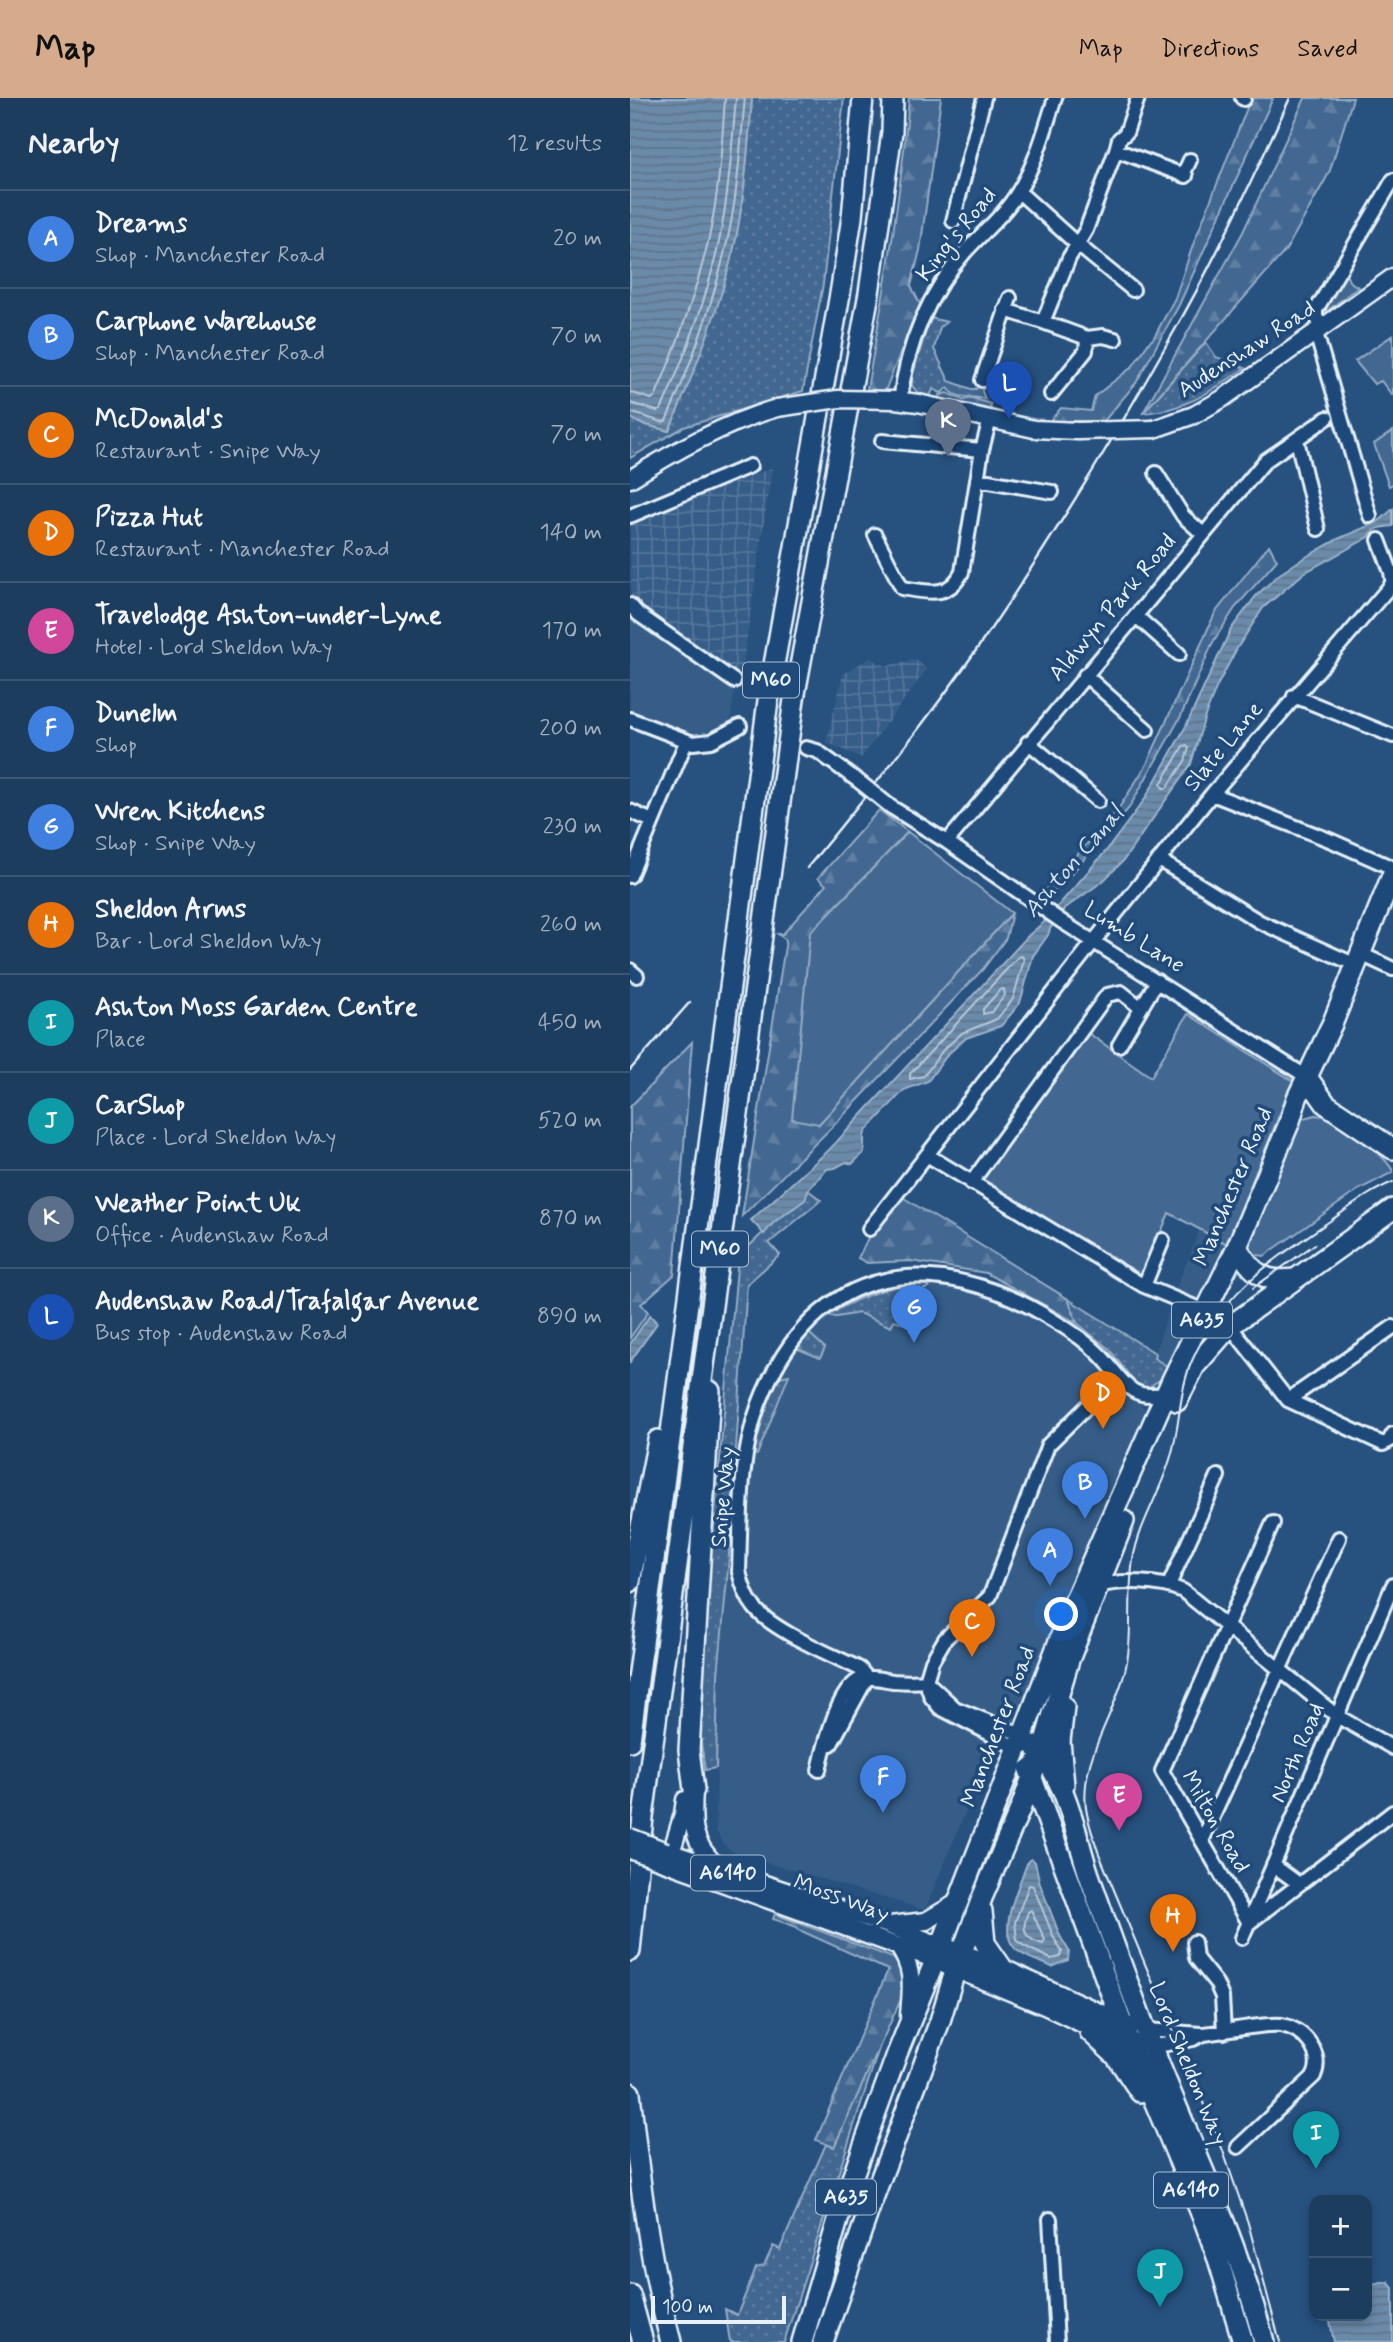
<!DOCTYPE html>
<meta charset="utf-8">
<style>
body{margin:0;font-family:Mynerve,sans-serif;background:#2a4868;color:#f1f3f6}
.controls{position:absolute;right:21px;bottom:21px;display:grid;overflow:hidden;border-radius:14px;box-shadow:0 4px 10px #0003}
.controls button{width:63px;height:63px;display:grid;place-items:center;padding:0;border:0;border-bottom:2px solid #3b5674;background:#1d3d5f;color:#f1f3f6;font:35px sans-serif}
.scale{position:absolute;left:21px;bottom:18px;width:135px;box-sizing:border-box;padding-left:7px;border:4px solid #e8f1f8;border-top:0;font-size:19px;line-height:24px;white-space:nowrap;color:#e8f1f8;-webkit-text-stroke:5px #1f4a7a;paint-order:stroke}
.you{position:absolute;left:432px;top:1517px;width:24px;height:24px;margin:-18px;border:5px solid #fff;border-radius:50%;background:#1a73e8;box-shadow:0 0 0 10px #1a73e833}
.badge{display:grid;place-items:center;width:46px;height:46px;border-radius:50%;background:#d6ab8b;color:#fff;font-size:23px;font-weight:700}
.pin{position:absolute;translate:-50% -58px;filter:drop-shadow(0 2px 4px #0008)}
.pin::after{content:'';position:absolute;top:37px;width:24px;height:21px;background:inherit;clip-path:polygon(0 0,100% 0,50% 100%)}
.list{margin:0;padding:0;list-style:none}
h2{display:flex;justify-content:space-between;align-items:center;height:91px;margin:0;padding:0 28px;font-size:30px}
h2 small{font-size:23px;font-weight:400;color:#a0aebd}
.list li{display:grid;grid-template-columns:46px 1fr auto;gap:21px;align-items:center;box-sizing:border-box;height:98px;padding:0 28px;border-top:2px solid #3b5674}
.list b{display:block;font-size:26px;white-space:nowrap}
.list p{margin:0;font-size:23px;white-space:nowrap;color:#a0aebd}
.list em{font-size:23px;font-style:normal;color:#a0aebd}
.map{position:relative;flex:none;width:763px;height:2244px;overflow:hidden}
header{display:flex;align-items:center;gap:42px;box-sizing:border-box;height:98px;padding:0 35px;background:#d6ab8b;color:#111}
header strong{font-size:33px}
nav{display:flex;gap:38px;margin-inline-start:auto;font-size:24px}
main{display:flex}
aside{flex:1;background:#1d3d5f}
.map>svg:first-child{display:block}
.built{fill:#355d88}
.industrial{fill:url(#industrial-grid)}
.grass{fill:url(#grass-dots);stroke:#96acc4;stroke-width:2}
.forest{fill:url(#forest-firs);stroke:#96acc4;stroke-width:2}
.green{fill:#436891;stroke:#96acc4;stroke-width:2}
.water{fill:url(#water-rules);stroke:#9db3c9;stroke-width:2}
.lines{fill:none;stroke-linecap:round;stroke-linejoin:round}
.shore{stroke:#b6c8d9;stroke-width:2}
.minor-casing{stroke:#e8f1f8;stroke-width:18}
.major-casing{stroke:#e8f1f8;stroke-width:21}
.highway-casing{stroke:#e8f1f8;stroke-width:24}
.minor{stroke:#1f4a7a;stroke-width:12}
.major{stroke:#1f4a7a;stroke-width:16}
.highway{stroke:#1f4a7a;stroke-width:19}
.tram{stroke:#e8f1f8;stroke-width:2}
.rail{stroke:#e8f1f8;stroke-width:2.5}
.minor-bridge-casing{stroke:#e8f1f8;stroke-width:18;stroke-linecap:butt}
.major-bridge-casing{stroke:#e8f1f8;stroke-width:21;stroke-linecap:butt}
.minor-bridge{stroke:#1f4a7a;stroke-width:12}
.major-bridge{stroke:#1f4a7a;stroke-width:16}
.labels{text-anchor:middle;dominant-baseline:central;stroke-width:7;stroke-linejoin:round;paint-order:stroke}
.shield{fill:#1f4a7a;stroke:#acbfd2;stroke-width:2}
.shield-label{font-size:21px;font-weight:bold;fill:#e8f1f8}
.street-label{font-size:23px;fill:#e8f1f8;stroke:#1f4a7a}
.water-label{font-size:24px;font-style:italic;fill:#d5e2ec;stroke:#1f4a7a}
</style>
<header>
<strong>Map</strong>
<nav><a>Map</a><a>Directions</a><a>Saved</a></nav>
</header>
<main>
<aside>
<h2>Nearby<small>12 results</small></h2>
<ul class="list">
<li><span class="badge" style="background:#3f7fe0">A</span><div><b>Dreams</b><p>Shop · Manchester Road</p></div><em>20 m</em></li>
<li><span class="badge" style="background:#3f7fe0">B</span><div><b>Carphone Warehouse</b><p>Shop · Manchester Road</p></div><em>70 m</em></li>
<li><span class="badge" style="background:#e8710a">C</span><div><b>McDonald's</b><p>Restaurant · Snipe Way</p></div><em>70 m</em></li>
<li><span class="badge" style="background:#e8710a">D</span><div><b>Pizza Hut</b><p>Restaurant · Manchester Road</p></div><em>140 m</em></li>
<li><span class="badge" style="background:#d1479c">E</span><div><b>Travelodge Ashton-under-Lyne</b><p>Hotel · Lord Sheldon Way</p></div><em>170 m</em></li>
<li><span class="badge" style="background:#3f7fe0">F</span><div><b>Dunelm</b><p>Shop</p></div><em>200 m</em></li>
<li><span class="badge" style="background:#3f7fe0">G</span><div><b>Wren Kitchens</b><p>Shop · Snipe Way</p></div><em>230 m</em></li>
<li><span class="badge" style="background:#e8710a">H</span><div><b>Sheldon Arms</b><p>Bar · Lord Sheldon Way</p></div><em>260 m</em></li>
<li><span class="badge" style="background:#0f9aa8">I</span><div><b>Ashton Moss Garden Centre</b><p>Place</p></div><em>450 m</em></li>
<li><span class="badge" style="background:#0f9aa8">J</span><div><b>CarShop</b><p>Place · Lord Sheldon Way</p></div><em>520 m</em></li>
<li><span class="badge" style="background:#5c6f8a">K</span><div><b>Weather Point Uk</b><p>Office · Audenshaw Road</p></div><em>870 m</em></li>
<li><span class="badge" style="background:#1a4fb4">L</span><div><b>Audenshaw Road/Trafalgar Avenue</b><p>Bus stop · Audenshaw Road</p></div><em>890 m</em></li>
</ul>
</aside>
<div class="map">
<svg width="763" height="2244" viewBox="0 0 763 2244">
<defs>
<pattern id="industrial-grid" width="8" height="8" patternUnits="userSpaceOnUse" patternTransform="scale(1.75)"><rect width="8" height="8" fill="#355d88"/><path d="M0 4h8M4 0v8" fill="none" stroke="#52759a"/></pattern>
<pattern id="grass-dots" width="8" height="8" patternUnits="userSpaceOnUse" patternTransform="scale(1.75)"><rect width="8" height="8" fill="#436891"/><path d="M2 2h.1M6 6h.1" fill="none" stroke="#5e7ea1" stroke-width="1.8" stroke-linecap="round"/></pattern>
<pattern id="forest-firs" width="22" height="20" patternUnits="userSpaceOnUse" patternTransform="scale(1.75)"><rect width="22" height="20" fill="#436891"/><path d="M5 1l3.5 6h-7zM16 11l3.5 6h-7z" fill="#5e7ea1"/></pattern>
<pattern id="water-rules" width="6" height="5" patternUnits="userSpaceOnUse" patternTransform="scale(1.75)"><rect width="6" height="5" fill="#6b8aaa"/><path d="M0 2.5h6" fill="none" stroke="#5e7388"/></pattern>
</defs>
<rect width="100%" height="100%" fill="#27517f"/>
<filter id="ink" filterUnits="userSpaceOnUse"><feTurbulence type="fractalNoise" baseFrequency=".0143" numOctaves="2"/><feDisplacementMap in="SourceGraphic" scale="14" xChannelSelector="R" yChannelSelector="G"/><feConvolveMatrix kernelMatrix="1 2 1 2 8 2 1 2 1" color-interpolation-filters="sRGB"/></filter>
<g filter="url(#ink)">
<path class="built" d="M0,517L91,580L104,594L100,628L67,638L0,612Z
M570,1131L597,1146L540,1270L523,1260L547,1188Z
M308,1185L349,1195L415,1224L464,1258L491,1295L509,1305L519,1315L520,1323L383,1630L360,1655L295,1812L107,1756L96,1749L86,1733L88,1577L92,1525L114,1381L138,1302L151,1275L166,1250L179,1235L196,1218L211,1209L253,1190Z"/>
<path class="industrial" d="M142,370L111,579L1,502L0,423Z
M240,560L256,568L285,561L297,571L231,660L196,644L213,576Z"/>
<path class="grass" d="M122,0H214L193,186L173,293L54,329L0,360V319L9,325L39,333C65,271 90,209 105,144C115,97 118,48 122,0Z
M300,220L317,224L310,229L304,251L319,283L341,291H346L349,284L354,286L352,293L355,301C340,297 328,303 318,290L311,295L303,291L300,299L287,294L282,288V279Z
M576,244L586,259L615,270C580,294 556,312 513,315Z
M317,295L333,302L342,300L361,306L360,315L308,302L310,297Z
M178,1092L191,1102L139,1145L150,1157L117,1186L98,1471L88,1577L86,1670L75,1672L69,1632L74,1537L108,1159L144,1124L175,1102Z
M282,1185H308C285,1192 283,1205 275,1226L264,1222L261,1229L229,1215L207,1219L198,1218C224,1200 251,1191 282,1185Z
M438,1201L525,1255L524,1260L540,1270L536,1278L517,1290L505,1285L480,1252L447,1225Z
M179,1235L195,1250L190,1260L166,1250Z
M159,1277L127,1357L122,1355L138,1302L149,1279Z
M251,1944L154,2244H100L95,2211L107,2217L126,2170L134,2168L143,2148L150,2151L196,2046L204,2049Z"/>
<path class="forest" d="M279,0H311L290,152L281,188L290,206L255,293L237,291C254,195 271,98 279,0Z
M621,0H643L549,207L506,285L474,323H420L431,310L461,313L465,298L502,269L520,243L523,241L545,200L563,147Z
M675,0H723L699,75L656,152L513,315L613,134Z
M639,447L647,462L605,510L583,544L551,618L499,710L429,790L410,799L489,710L517,666L585,515Z
M249,712L278,734L180,835L189,1026L382,815L376,840L353,871L209,1022L112,1118L156,842L148,836H153L196,787L188,780Z
M62,944L44,1177L11,1206L18,1214L0,1240V1009Z
M269,1097L438,1201L447,1225L356,1175L281,1163L237,1165L228,1160L240,1136Z
M145,1816L263,1860C275,1871 273,1883 272,1899L204,2049L186,2042L258,1872L169,1832L167,1829L143,1821Z"/>
<path class="green" d="M714,178H717L719,183L728,189L697,213L695,210Z
M763,237V296L762,297L751,283L744,286L725,263Z
M763,333V386L759,388L744,346Z
M278,734L382,815L189,1026L162,1021L180,835Z
M558,916L663,983L597,1146L539,1115L512,1180L349,1084L458,935L521,979Z
M685,1017C688,1018 692,1017 696,1018C711,1023 759,1060 763,1074L728,1092L634,1158L623,1156L616,1146L664,1029L671,1021Z"/>
<path class="water" d="M0,0H122C118,48 115,97 105,145C90,210 65,272 39,333L9,325L0,319Z
M763,411V428C752,429 745,429 739,439L674,475L633,510L606,552L587,588L575,618L561,666L493,763L473,783L434,811L420,831L418,837L403,858L390,905L371,928L336,940L318,956L298,983L274,992L236,1033L234,1038V1054L222,1066L216,1064L205,1070L197,1071L178,1092L175,1102L144,1124L134,1136L121,1122L200,1051L399,837L414,824L476,753L515,701L556,628L601,531L626,498L647,478L669,463L708,441L748,424Z
M20,1217L27,1225L0,1264V1246Z
M401,1761L405,1764L410,1786L430,1838L439,1853L438,1862L422,1869C410,1863 391,1859 383,1848C368,1829 391,1783 398,1763Z
M758,2184L763,2190V2244H704L699,2218H737V2187Z"/>
<g class="lines">
<path class="shore" d="M0,294L21,301L25,299C47,248 66,195 79,140C89,94 92,47 95,0
M0,305L27,313L31,312C56,257 78,198 90,139C99,93 102,47 106,0
M0,314L32,324L36,323C62,265 83,205 97,144C108,97 110,48 115,0
M557,647L559,650L555,663L537,690H533L531,686L553,648Z
M388,859L392,858L394,862L383,901L367,921L332,935L313,952L294,978L280,981V976Z
M374,891L375,897L362,914L353,916V911L370,892Z
M399,1787L403,1788L424,1840L432,1854L430,1859L421,1861L394,1848L387,1842L385,1824Z
M401,1812L415,1842L413,1846C394,1841 391,1832 398,1814Z"/>
<defs>
<path id="minor" d="M612,0L614,1
M486,52L489,41L496,35L508,0
M553,77L560,62
M389,94L448,147L503,192
M323,123L354,0
M375,212L413,224
M693,230L686,219V212L763,82
M686,235L740,418
M457,240L473,238L485,241
M352,282L380,200
M421,296L456,253L457,240L413,224L439,160L456,132L486,52L556,78
M270,303C277,246 297,197 335,154C353,134 374,117 388,94C406,66 415,31 425,0
M667,342L688,431
M252,343L352,352
M526,375L553,418L573,436
M347,381L422,394
M0,418L120,368
M245,437L272,490C297,494 319,501 332,474L352,352L360,321
M749,442L761,474L763,488
M0,507L8,516L104,583
M506,518L549,556
M455,577L517,632
M664,598L763,638
M0,621L63,645L81,643L110,628
M398,644L468,703
M176,650L187,653L231,685
M582,696L702,743L763,770
M261,709L317,744L434,825L677,979
M0,713L22,723
M317,744L635,363L697,320
M529,762L630,824L726,867
M0,778L56,644
M731,856L763,871
M0,872L7,878
M489,947L527,883
M297,1057L514,1188L577,1214
M341,1085L477,897L491,894L511,910
M239,1131L464,843L582,696L762,486
M514,1188L533,1142
M600,1228L658,1302L753,1346L759,1343L763,1336
M658,1302L763,1229
M643,1425L532,1673L619,1825L763,1714
M539,1487L588,1378
M466,1489C489,1481 531,1483 553,1493L707,1618L763,1650
M237,1580L230,1571C203,1557 142,1533 124,1509C116,1499 112,1486 109,1474C111,1418 109,1359 129,1306C184,1162 305,1148 426,1224C441,1233 456,1243 469,1256C492,1278 497,1305 536,1295
M296,1583L302,1563L315,1541L360,1498L418,1347L487,1279
M296,1584L301,1599L310,1610L387,1650
M201,1646L237,1580
M189,1672C194,1650 209,1581 236,1580C245,1579 255,1582 263,1583C274,1584 285,1584 296,1583L325,1610L392,1637
M572,1743L709,1440
M643,1767L669,1786
M612,1840L763,1487
M564,1844L566,1860L586,1885L592,1899L594,1934
M516,1932L571,1936
M522,1949L563,1941L574,1936C592,1934 635,1925 651,1927C675,1931 694,1956 684,1978L608,2049
M420,2121L427,2244"/>
<path id="major" d="M265,302L288,305L404,331L448,333
M524,331L564,317L592,301L763,179
M0,381C45,353 95,325 147,310
M64,1692C62,1726 61,1744 88,1769
M36,1753L258,1827L311,1848
M31,1763L306,1862
M38,1765L53,1716L55,1702
M260,1827L296,1823L328,1804
M268,1848C285,1873 281,1889 279,1918"/>
<path id="highway" d="M677,979L696,1006L763,1051
M607,1149C623,1176 634,1185 665,1181
M547,1303L565,1268L600,1228L763,1111
M0,1484L28,1342
M434,1609L430,1643L434,1687
M0,1643L139,595L211,190L222,119L233,0
M403,1647C438,1682 444,1732 459,1777C476,1825 494,1874 512,1922C552,2029 605,2132 634,2244
M399,1672L493,1928L575,2125L589,2164L613,2244
M64,1692L59,1652L80,1293
M352,1813L355,1845L373,1871
M320,1852L374,1872L498,1929
M0,1853L13,1719L164,601L239,195L262,34L263,0
M316,1866L416,1907L481,1938L508,1947
M460,1934L486,1958L510,1994
M0,1995C9,2079 19,2162 41,2244
M0,2197L13,2244
M172,2244L213,2105L267,1956L311,1848L446,1499L542,1282L607,1149L660,1023L667,1000L703,924L763,775
M193,2244L241,2106L310,1923L326,1870L352,1800L391,1709L415,1643L439,1562L494,1423"/>
</defs>
<use href="#minor" class="minor-casing"/>
<use href="#major" class="major-casing"/>
<use href="#highway" class="highway-casing"/>
<use href="#minor" class="minor"/>
<use href="#major" class="major"/>
<use href="#highway" class="highway"/>
<path class="tram" d="M623,1190L685,1146
M650,2244L618,2125L592,2050L469,1756C464,1741 458,1725 456,1710C450,1661 484,1619 495,1573C504,1537 497,1499 503,1462C509,1425 531,1394 541,1358C550,1328 549,1294 561,1265C591,1195 640,1164 700,1123C720,1109 740,1093 763,1084"/>
<path class="rail" d="M177,770C240,693 302,617 358,535C424,438 485,339 542,237C586,161 623,80 660,0
M0,972L60,904"/>
<defs>
<path id="minor-bridge" d="M231,685L261,709"/>
<path id="major-bridge" d="M147,310L208,301L265,302
M448,333L524,331
M0,1739L36,1753
M0,1752L31,1763"/>
</defs>
<use href="#minor-bridge" class="minor-bridge-casing"/>
<use href="#major-bridge" class="major-bridge-casing"/>
<use href="#minor-bridge" class="minor-bridge"/>
<use href="#major-bridge" class="major-bridge"/>
</g>
</g>
<g class="labels">
<g class="shield">
<rect x="113" y="564.5" width="56" height="35" rx="5"/>
<rect x="62" y="1133.5" width="56" height="35" rx="5"/>
<rect x="542" y="1204.5" width="60" height="35" rx="5"/>
<rect x="61" y="1757.5" width="74" height="35" rx="5"/>
<rect x="524" y="2074.5" width="74" height="35" rx="5"/>
<rect x="186" y="2081.5" width="60" height="35" rx="5"/>
</g>
<g class="shield-label">
<text x="141" y="582">M60</text>
<text x="90" y="1151">M60</text>
<text x="572" y="1222">A635</text>
<text x="98" y="1775">A6140</text>
<text x="561" y="2092">A6140</text>
<text x="216" y="2099">A635</text>
</g>
<g class="street-label">
<text transform="translate(327 137) rotate(-51)">King's Road</text>
<text transform="translate(617 252) rotate(-33)">Audenshaw Road</text>
<text transform="translate(483 510) rotate(-50)">Aldwyn Park Road</text>
<text transform="translate(594 649) rotate(-50)">Slate Lane</text>
<text transform="translate(504 840) rotate(32)">Lumb Lane</text>
<text transform="translate(604 1089) rotate(-67)">Manchester Road</text>
<text transform="translate(94 1399) rotate(-85)">Snipe Way</text>
<text transform="translate(369 1629) rotate(-69)">Manchester Road</text>
<text transform="translate(668 1655) rotate(-67)">North Road</text>
<text transform="translate(585 1724) rotate(60)">Milton Road</text>
<text transform="translate(211 1801) rotate(20)">Moss Way</text>
<text transform="translate(557 1966) rotate(68)">Lord Sheldon Way</text>
</g>
<g class="water-label">
<text transform="translate(444 764) rotate(-49)">Ashton Canal</text>
</g>
</g>
</svg>
<div class="controls">
<button>+</button>
<button>−</button>
</div>
<div class="scale">100 m</div>
<div class="you"></div>
<div class="pin badge" style="left:420px;top:1488px;background:#3f7fe0">A</div>
<div class="pin badge" style="left:455px;top:1421px;background:#3f7fe0">B</div>
<div class="pin badge" style="left:342px;top:1559px;background:#e8710a">C</div>
<div class="pin badge" style="left:473px;top:1331px;background:#e8710a">D</div>
<div class="pin badge" style="left:489px;top:1733px;background:#d1479c">E</div>
<div class="pin badge" style="left:253px;top:1715px;background:#3f7fe0">F</div>
<div class="pin badge" style="left:284px;top:1245px;background:#3f7fe0">G</div>
<div class="pin badge" style="left:543px;top:1854px;background:#e8710a">H</div>
<div class="pin badge" style="left:686px;top:2071px;background:#0f9aa8">I</div>
<div class="pin badge" style="left:530px;top:2209px;background:#0f9aa8">J</div>
<div class="pin badge" style="left:318px;top:359px;background:#5c6f8a">K</div>
<div class="pin badge" style="left:379px;top:321px;background:#1a4fb4">L</div>
</div>
</main>
